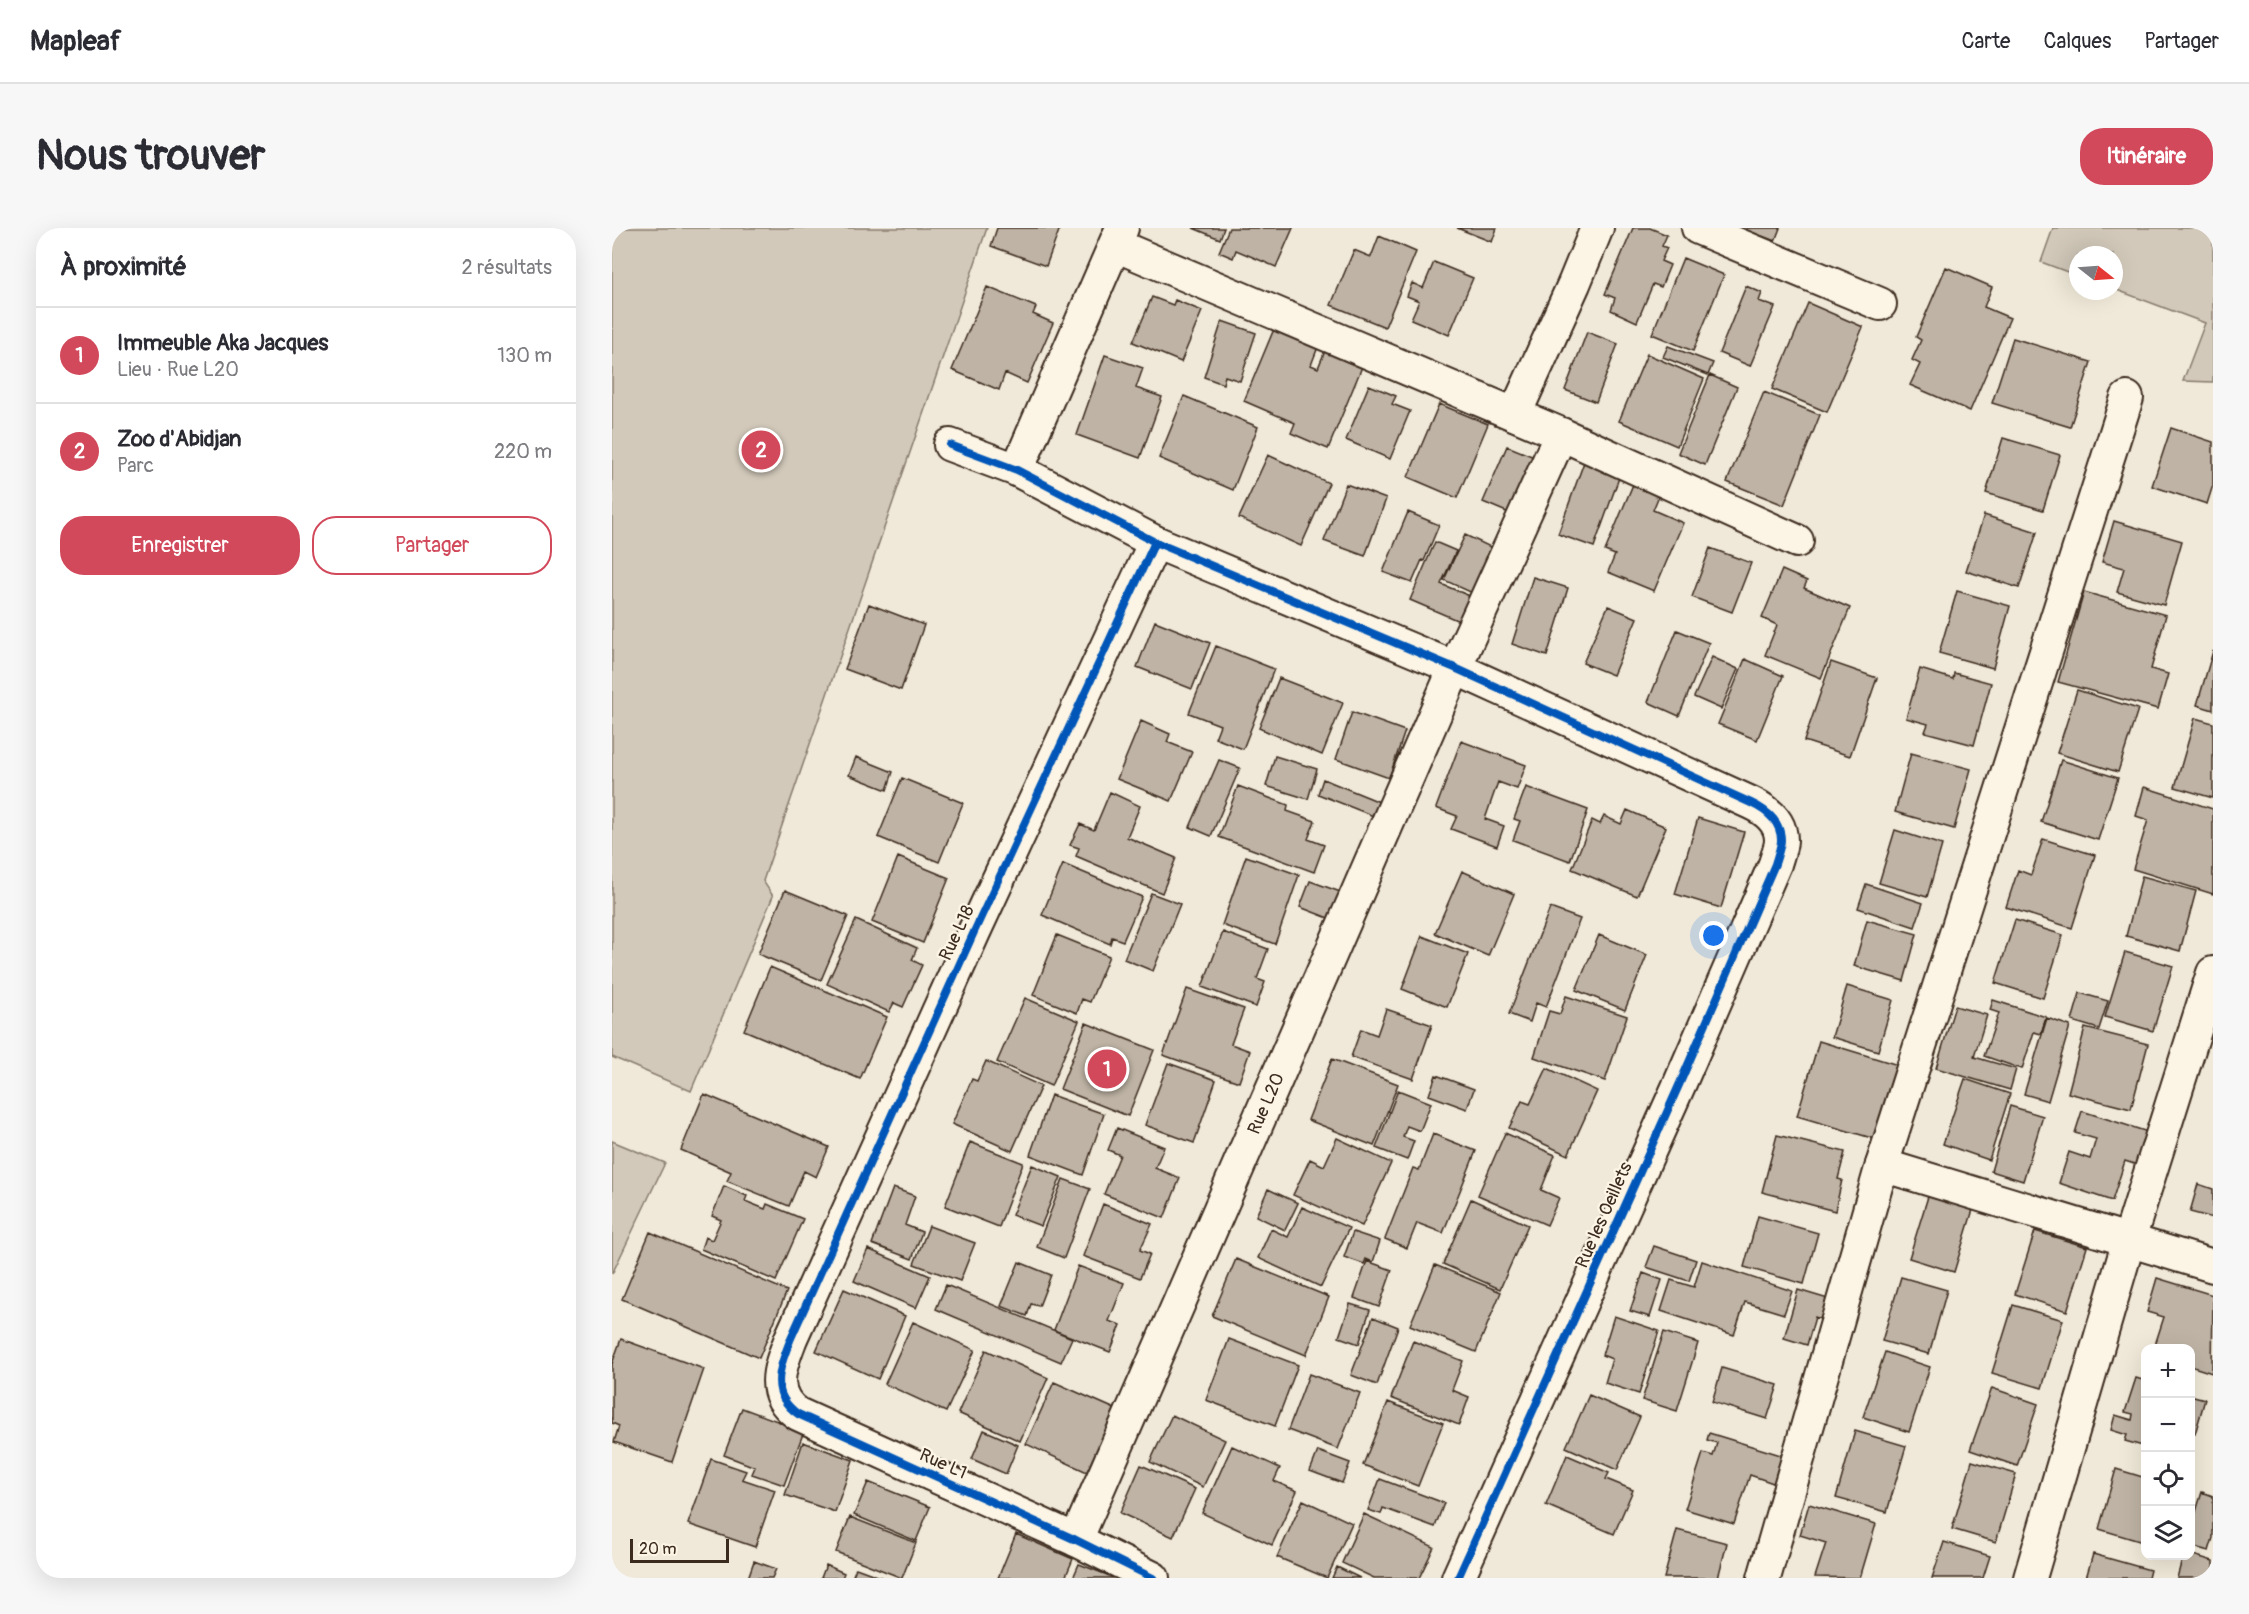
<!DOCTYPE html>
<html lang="fr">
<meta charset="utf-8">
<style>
body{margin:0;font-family:Pangolin,sans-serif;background:#f7f7f7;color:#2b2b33}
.controls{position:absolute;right:18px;bottom:18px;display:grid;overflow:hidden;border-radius:12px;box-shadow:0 6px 24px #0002}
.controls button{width:54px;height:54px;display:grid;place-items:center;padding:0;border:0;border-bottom:2px solid #e1e1e2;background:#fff;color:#2b2b33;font:30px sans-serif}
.compass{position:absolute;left:1457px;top:18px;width:54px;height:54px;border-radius:50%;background:#fff;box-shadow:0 6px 24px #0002;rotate:107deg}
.scale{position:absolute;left:18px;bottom:15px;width:99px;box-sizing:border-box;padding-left:6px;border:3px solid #3b2a1e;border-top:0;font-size:16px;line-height:21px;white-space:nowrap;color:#3b2a1e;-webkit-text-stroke:4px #fcf5e5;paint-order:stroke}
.you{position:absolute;left:1102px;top:708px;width:21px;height:21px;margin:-15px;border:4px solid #fff;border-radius:50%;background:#1a73e8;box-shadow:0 0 0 9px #1a73e833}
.badge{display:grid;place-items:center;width:39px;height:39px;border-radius:50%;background:#d1495b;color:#fff;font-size:20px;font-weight:700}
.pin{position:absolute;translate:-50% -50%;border:3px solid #fff;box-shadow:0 2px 6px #0006}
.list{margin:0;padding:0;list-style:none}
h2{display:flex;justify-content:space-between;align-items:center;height:78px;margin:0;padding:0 24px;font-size:26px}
h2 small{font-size:20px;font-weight:400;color:#7c7c81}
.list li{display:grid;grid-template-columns:39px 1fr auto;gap:18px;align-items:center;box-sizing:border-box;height:96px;padding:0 24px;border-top:2px solid #e1e1e2}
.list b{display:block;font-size:22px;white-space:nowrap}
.list p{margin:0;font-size:20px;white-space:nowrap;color:#7c7c81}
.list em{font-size:20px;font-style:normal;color:#7c7c81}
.actions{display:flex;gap:12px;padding:18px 24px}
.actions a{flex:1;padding:14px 0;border:2px solid #d1495b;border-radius:24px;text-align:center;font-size:21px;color:#d1495b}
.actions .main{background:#d1495b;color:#fff}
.icon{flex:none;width:33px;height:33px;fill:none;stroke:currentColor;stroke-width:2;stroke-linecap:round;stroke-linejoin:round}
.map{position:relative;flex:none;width:1601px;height:1350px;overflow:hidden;border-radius:24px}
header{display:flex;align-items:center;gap:36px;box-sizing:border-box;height:84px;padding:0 30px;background:#fff;border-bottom:2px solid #e1e1e2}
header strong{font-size:28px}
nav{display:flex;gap:33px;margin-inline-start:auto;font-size:21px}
.intro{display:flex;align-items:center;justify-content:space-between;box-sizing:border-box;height:144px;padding:0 36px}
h1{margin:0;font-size:42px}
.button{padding:15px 27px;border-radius:24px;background:#d1495b;color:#fff;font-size:21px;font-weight:700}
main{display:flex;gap:36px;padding:0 36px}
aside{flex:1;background:#fff;border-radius:24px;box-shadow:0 6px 24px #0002}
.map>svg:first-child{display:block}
.green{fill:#d2c9ba;stroke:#867a6c;stroke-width:1.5}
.building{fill:#beb3a4;stroke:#3b2a1e;stroke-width:1.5}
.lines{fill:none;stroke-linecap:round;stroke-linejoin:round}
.street-casing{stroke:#3b2a1e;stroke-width:36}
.street{stroke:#fcf5e5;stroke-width:32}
.cycleway-casing{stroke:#fcf5e5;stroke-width:11}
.cycleway{stroke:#0057b8;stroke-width:8}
.labels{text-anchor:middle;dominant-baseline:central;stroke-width:4.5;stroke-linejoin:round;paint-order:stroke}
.street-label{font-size:18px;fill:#3b2a1e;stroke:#fcf5e5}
</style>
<header>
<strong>Mapleaf</strong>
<nav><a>Carte</a><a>Calques</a><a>Partager</a></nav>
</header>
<div class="intro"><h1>Nous trouver</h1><a class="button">Itinéraire</a></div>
<main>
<aside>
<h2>À proximité<small>2 résultats</small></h2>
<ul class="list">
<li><span class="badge">1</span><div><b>Immeuble Aka Jacques</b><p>Lieu · Rue L20</p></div><em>130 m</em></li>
<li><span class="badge">2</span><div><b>Zoo d'Abidjan</b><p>Parc</p></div><em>220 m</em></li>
</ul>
<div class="actions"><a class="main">Enregistrer</a><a>Partager</a></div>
</aside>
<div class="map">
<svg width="1601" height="1350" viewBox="0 0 1601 1350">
<rect width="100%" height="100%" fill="#f0e9d9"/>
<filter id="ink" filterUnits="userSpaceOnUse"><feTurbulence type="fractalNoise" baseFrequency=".0167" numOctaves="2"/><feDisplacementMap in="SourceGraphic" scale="12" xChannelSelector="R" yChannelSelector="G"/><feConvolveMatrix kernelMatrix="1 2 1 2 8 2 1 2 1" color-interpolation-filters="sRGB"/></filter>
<g filter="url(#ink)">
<path class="green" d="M0,0H375L151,653L161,668L79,863L0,829Z
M1441,0H1601V154L1571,153L1593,95L1502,61V27H1466V48L1429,34Z
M0,913L53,935L0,1046Z"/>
<path class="building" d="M385,0H448L434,38L379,18Z
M581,0H612L608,11Z
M617,0H681L664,39L624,22L621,30L607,24Z
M845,0H885L880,14Z
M1021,0H1038L1055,7L1050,18L1055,20L1049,33L1058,37L1049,59L1041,56L1025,94L999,82L1003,70L993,66Z
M1135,0H1168L1163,13L1134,2Z
M767,8L804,24L773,99L719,77L742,22L759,29Z
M1071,30L1112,47L1081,123L1040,106Z
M822,34L861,50L837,107L799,91L807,73L795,68L800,55L811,60Z
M1334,39L1380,59L1372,79L1398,90L1358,183L1298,157L1308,136L1300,132L1309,112L1304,109Z
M1134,58L1150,65L1147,73L1163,79L1138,138L1107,125Z
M375,59L424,79L421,86L441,95L415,155L393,145L387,162L340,142Z
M540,69L561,77L563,72L590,83L569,134L521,114Z
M1196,75L1251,99L1215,184L1160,161Z
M610,93L644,105L628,153L613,148L611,156L592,149Z
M662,101L706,119L699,137L706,140L715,118L752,134L716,221L679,205L683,195L632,173Z
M975,104L1006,116L984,174L953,162Z
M1401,110L1479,134L1458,199L1380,175Z
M1056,118L1101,135L1096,147L1051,129Z
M1035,126L1092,151L1065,218L1007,193Z
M493,127L531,140L524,160L550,169L528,230L465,207Z
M1098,147L1125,159L1093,237L1066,225Z
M757,157L784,168L780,176L798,183L778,231L734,212Z
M1152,164L1208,187L1172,277L1115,254Z
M572,168L646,199L621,262L547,230Z
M827,176L876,196L845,270L796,249Z
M1559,200L1601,214V257L1595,276L1540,258Z
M1391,210L1448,227L1431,282L1374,265Z
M895,218L927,231L904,288L871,274Z
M656,227L717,255L689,318L627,290Z
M972,234L1008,247L982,319L946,306Z
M1022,254L1048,265L1041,282L1071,295L1042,363L996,344L1003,327L993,323Z
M734,256L774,271L753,328L712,313Z
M796,284L827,297L812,333L810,332L800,355L771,344Z
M1372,287L1425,304L1407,360L1354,343Z
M1502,293L1570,313L1552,377L1505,364L1512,340L1490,334Z
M853,307L885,322L865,367L832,352Z
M823,314L844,323L829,356L865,371L854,396L798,372Z
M1098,320L1139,335L1120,384L1080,369Z
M1170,342L1195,353L1192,360L1238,380L1209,450L1153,427L1165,397L1150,390Z
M921,349L956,360L935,428L900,416Z
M1345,363L1398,378L1381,440L1327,425Z
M1472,364L1554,387L1539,441L1556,446L1546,481L1446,454Z
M257,376L312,397L289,462L233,441Z
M996,378L1025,390L1001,447L971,435Z
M543,393L598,415L580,461L525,439Z
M1065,402L1097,415L1067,488L1036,474Z
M604,418L662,441L631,521L603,510L608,497L577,485Z
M1601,423V482L1585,477Z
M1100,429L1126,441L1109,481L1082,469Z
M1133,431L1171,448L1145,512L1106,496Z
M1219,434L1265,450L1238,528L1192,513Z
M1308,441L1341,451L1342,445L1379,455L1362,517L1313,504L1316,496L1294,490Z
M667,450L731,475L710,527L647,500Z
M1465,462L1526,481L1506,544L1445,525Z
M740,484L793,503L777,550L724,531Z
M1583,490L1601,495V570L1563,559Z
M529,493L558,506L555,514L580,524L559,573L505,551Z
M849,513L914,537L905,561L886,554L873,591L892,598L885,618L839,601L845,588L824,580Z
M1299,525L1359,541L1342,601L1283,584Z
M663,528L705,541L696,571L654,558Z
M244,529L281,544L275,562L237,547Z
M607,532L628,540L599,608L578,599Z
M1449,532L1506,550L1486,612L1429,594Z
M290,550L351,575L327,634L266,609Z
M711,551L775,577L769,591L706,566Z
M626,558L676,577L675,583L703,593L696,611L712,617L702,644L607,609Z
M914,559L976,582L958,633L901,612L908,593L902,591Z
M1532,559L1601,581V666L1521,641L1536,592L1524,588Z
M498,564L528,578L515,609L564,630L550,665L464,628L467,620L458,617L468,596L482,602Z
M1015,582L1054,599L1025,668L960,641L980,592L988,596L992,588L1009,596Z
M1086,590L1132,604L1109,680L1063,666Z
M1283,602L1330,617L1315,669L1267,655Z
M1431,611L1483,627L1460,700L1394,679L1406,642L1419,647Z
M634,628L687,647L663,716L610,697Z
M286,629L337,650L311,715L260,694Z
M451,636L530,669L511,713L500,709L498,716L430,687Z
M850,643L902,666L876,728L823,705Z
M1530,648L1584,663L1568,723L1514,708Z
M698,653L734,666L724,693L688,679Z
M1254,656L1311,675L1303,699L1246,680Z
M173,662L236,688L209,752L146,726Z
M539,665L568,676L541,743L512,731Z
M938,680L968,691L934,779L924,775L918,794L897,786Z
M244,692L305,720L300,732L310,737L291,779L282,775L277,784L215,756Z
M1255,692L1305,706L1292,753L1242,738Z
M1403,692L1451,707L1431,770L1383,755Z
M611,704L656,721L645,751L653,754L644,779L590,759Z
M445,707L497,728L478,774L470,771L465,785L421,767Z
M987,707L1035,727L1013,782L964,762Z
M810,708L856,726L835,779L790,761Z
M1513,724L1561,738L1541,803L1493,789Z
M158,739L275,789L248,851L132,802Z
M1235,758L1281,772L1266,823L1220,809Z
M575,761L632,781L619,816L638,823L627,854L551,827Z
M1468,765L1496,773L1487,801L1460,793Z
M954,768L1015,788L993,853L922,829L937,783L948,786Z
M413,770L467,793L439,858L385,834Z
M1381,772L1434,789L1429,806L1422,804L1410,841L1372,828L1387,785L1378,782Z
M1343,778L1375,787L1362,829L1404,841L1398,862L1324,840Z
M774,781L820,797L801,851L739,829L749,801L765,807Z
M1435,790L1458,798L1436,873L1412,866Z
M474,795L542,822L516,888L448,861Z
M1473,800L1536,816L1519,881L1456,865Z
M1207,813L1286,837L1263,911L1185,888Z
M720,831L786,856L762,918L696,892Z
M374,833L429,858L400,923L340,896L360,851L365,853Z
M556,835L604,852L582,915L533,897Z
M935,840L985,863L956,927L897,900L910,873L918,876Z
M824,847L862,861L855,881L817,867Z
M1353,851L1398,866L1377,932L1331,916Z
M786,862L819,875L808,903L795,898L791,909L802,913L795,932L764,920Z
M92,866L217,919L204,949L192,943L177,978L115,953L119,944L69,922Z
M439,867L492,886L471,947L418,927Z
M1398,878L1431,888L1411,953L1379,943Z
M1470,883L1539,905L1528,938L1513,933L1500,973L1447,955L1457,924L1478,931L1484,911L1463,905Z
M505,900L552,919L543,940L568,950L552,990L492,966L508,927L496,922Z
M893,905L943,927L929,962L947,970L935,997L866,967Z
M821,906L864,923L831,1005L805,995L795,1020L773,1011L801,940L807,942Z
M1165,907L1233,924L1226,951L1230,952L1223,983L1150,964Z
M725,910L779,935L750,998L681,967L698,931L712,938Z
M358,914L411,935L387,999L333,978Z
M420,937L449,949L429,998L400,987Z
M451,951L478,961L452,1030L425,1019Z
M1586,956L1601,961V990L1578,984Z
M112,958L135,968L133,973L153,981L155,976L191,991L164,1053L89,1021L93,1009L100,1012L109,992L100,988Z
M281,960L303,968L293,997L310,1004L300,1031L260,1016Z
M656,961L686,975L673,1002L644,988Z
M1318,962L1363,975L1342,1044L1297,1030Z
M859,971L916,997L888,1061L831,1036Z
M491,976L540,996L528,1022L538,1026L528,1050L471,1028Z
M690,979L737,1000L709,1059L646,1030L659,1001L676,1009Z
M1146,988L1206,1005L1192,1056L1132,1039Z
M317,998L363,1015L348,1053L302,1036Z
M1423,1003L1475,1019L1455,1083L1403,1066Z
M38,1004L175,1063L147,1130L10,1071Z
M741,1004L768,1013L761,1034L754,1031L752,1036L732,1029Z
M1042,1018L1084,1032L1077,1053L1034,1039Z
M256,1021L318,1048L304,1080L242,1053Z
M624,1031L717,1069L694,1127L600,1088Z
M755,1033L780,1042L767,1079L742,1070Z
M1090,1033L1180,1063L1172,1086L1133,1074L1122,1107L1049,1083L1059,1052L1082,1059Z
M407,1034L439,1047L427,1078L419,1076L415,1088L389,1078Z
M823,1037L889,1064L864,1124L798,1097Z
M466,1038L512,1055L497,1093L509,1097L498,1124L442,1102Z
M1031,1045L1050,1052L1038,1089L1018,1083Z
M1289,1049L1335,1062L1317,1126L1270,1113Z
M1545,1050L1601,1067L1600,1145L1578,1138V1120H1542L1552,1089L1535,1084Z
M334,1057L460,1110L449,1134L324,1081Z
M232,1061L293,1088L266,1151L204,1123Z
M1186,1062L1216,1071L1210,1092L1203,1089L1195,1117L1172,1110Z
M738,1076L758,1082L747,1116L727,1109Z
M1401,1077L1451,1092L1430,1160L1380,1145Z
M1002,1088L1047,1103L1027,1166L993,1155L1000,1131L990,1127Z
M761,1089L786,1099L765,1157L739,1147Z
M301,1094L363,1122L334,1184L273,1156Z
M1052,1104L1086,1115L1065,1183L1030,1172Z
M9,1111L92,1141L60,1234L2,1214L7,1198L0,1195V1136Z
M617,1111L686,1137L663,1198L594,1172Z
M801,1113L851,1133L840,1162L857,1169L847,1197L779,1170Z
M374,1122L436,1150L408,1213L346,1185Z
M1273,1124L1318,1139L1297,1204L1251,1189Z
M1110,1140L1166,1157L1155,1191L1100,1174Z
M697,1146L748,1165L726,1221L676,1202Z
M1524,1150L1534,1153V1219L1513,1213L1515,1207L1499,1202L1503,1187L1520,1192L1521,1186L1513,1184Z
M442,1154L503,1181L475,1244L414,1216Z
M1380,1160L1426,1176L1405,1238L1358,1222Z
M977,1167L1028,1189L1005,1242L954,1219Z
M1578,1167L1593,1171L1583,1206L1578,1204Z
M776,1174L831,1195L806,1258L751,1237Z
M130,1180L192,1203L172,1257L140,1246L143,1239L112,1227Z
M560,1187L613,1212L591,1259L538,1234Z
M372,1202L406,1217L394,1246L360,1231Z
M1243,1203L1294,1218L1275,1284L1224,1270Z
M1097,1205L1172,1228L1164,1256L1138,1247L1122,1296L1073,1281L1091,1225L1101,1228L1105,1215L1095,1212Z
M191,1214L241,1232L223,1284L173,1267Z
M620,1218L668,1240L662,1253L685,1263L660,1317L590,1285Z
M706,1223L738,1235L730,1255L698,1243Z
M955,1227L997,1245L994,1251L1021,1262L1002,1306L934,1277Z
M99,1231L134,1243L130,1251L163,1262L143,1319L76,1296Z
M1360,1233L1404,1246L1384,1314L1340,1301Z
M529,1237L583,1261L561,1309L508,1285Z
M1504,1241L1534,1250V1315L1487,1301Z
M768,1251L832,1275L823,1299L771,1280L769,1286L756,1282Z
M256,1254L318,1279L304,1313L242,1287Z
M1590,1264L1601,1268V1310L1597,1323L1578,1318V1303Z
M691,1272L740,1295L715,1350L665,1329Z
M1197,1276L1264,1296L1248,1350L1203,1349L1214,1315L1188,1307Z
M752,1286L822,1319L807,1350H762L730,1335Z
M238,1289L304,1315L290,1350L224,1324Z
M1065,1302L1115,1315L1106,1350H1052Z
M404,1306L461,1331L453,1350H386Z
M1332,1314L1378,1328L1371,1350H1320Z
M1481,1326L1538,1342L1536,1350H1474Z
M1578,1326L1601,1333V1350H1565L1571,1328Z
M142,1333L164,1341L160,1350H136Z
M467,1336L503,1350H461Z
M214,1337L232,1345L230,1350H209Z
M725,1339L748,1350H720Z
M244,1340L271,1350H240Z"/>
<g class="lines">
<defs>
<g id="street">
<path d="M1086,0L1268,76"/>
<path d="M503,17L949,206L1185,313"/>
<path d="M903,186L962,56L985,0"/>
<path d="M338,217L405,242L543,314L843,440L1139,575C1154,582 1169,593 1169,612C1169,619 1165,629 1163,636L1068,855L846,1350"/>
<path d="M405,242L510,0"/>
<path d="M1270,937L1601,1038"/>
<path id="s1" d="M464,1312L843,440L949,206"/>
<path d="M541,1350L464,1312L186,1186C156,1165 168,1139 179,1110L362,704L543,314"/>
<path d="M1152,1350L1270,937L1515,170"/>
<path d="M1418,1350L1517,1012L1601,745"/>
</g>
</defs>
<use href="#street" class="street-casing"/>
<use href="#street" class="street"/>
<defs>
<path id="cycleway" d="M338,217L405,242L543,314L843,440L1139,575C1154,582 1169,593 1169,612C1169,619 1165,629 1163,636L1068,855L846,1350
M541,1350L464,1312L186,1186C156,1165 168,1139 179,1110L362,704L543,314"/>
</defs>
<use href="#cycleway" class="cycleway-casing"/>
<use href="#cycleway" class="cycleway"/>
</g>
</g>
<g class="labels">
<g class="street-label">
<text transform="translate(345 705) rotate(-65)">Rue L18</text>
<text stroke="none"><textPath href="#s1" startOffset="476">Rue L20</textPath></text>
<text transform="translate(992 987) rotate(-66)">Rue les Oeillets</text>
<text transform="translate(331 1236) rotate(24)">Rue L1</text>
</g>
</g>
</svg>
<div class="controls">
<button>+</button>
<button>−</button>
<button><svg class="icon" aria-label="locate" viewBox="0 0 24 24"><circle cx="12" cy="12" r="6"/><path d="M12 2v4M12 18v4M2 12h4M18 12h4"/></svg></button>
<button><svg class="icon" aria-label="layers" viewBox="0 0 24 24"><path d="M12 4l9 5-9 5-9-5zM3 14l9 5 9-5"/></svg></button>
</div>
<svg class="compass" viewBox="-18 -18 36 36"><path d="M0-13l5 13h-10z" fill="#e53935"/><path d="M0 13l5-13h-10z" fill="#7c7c81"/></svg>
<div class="scale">20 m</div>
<div class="you"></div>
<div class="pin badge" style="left:495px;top:841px">1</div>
<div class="pin badge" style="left:149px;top:222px">2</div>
</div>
</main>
